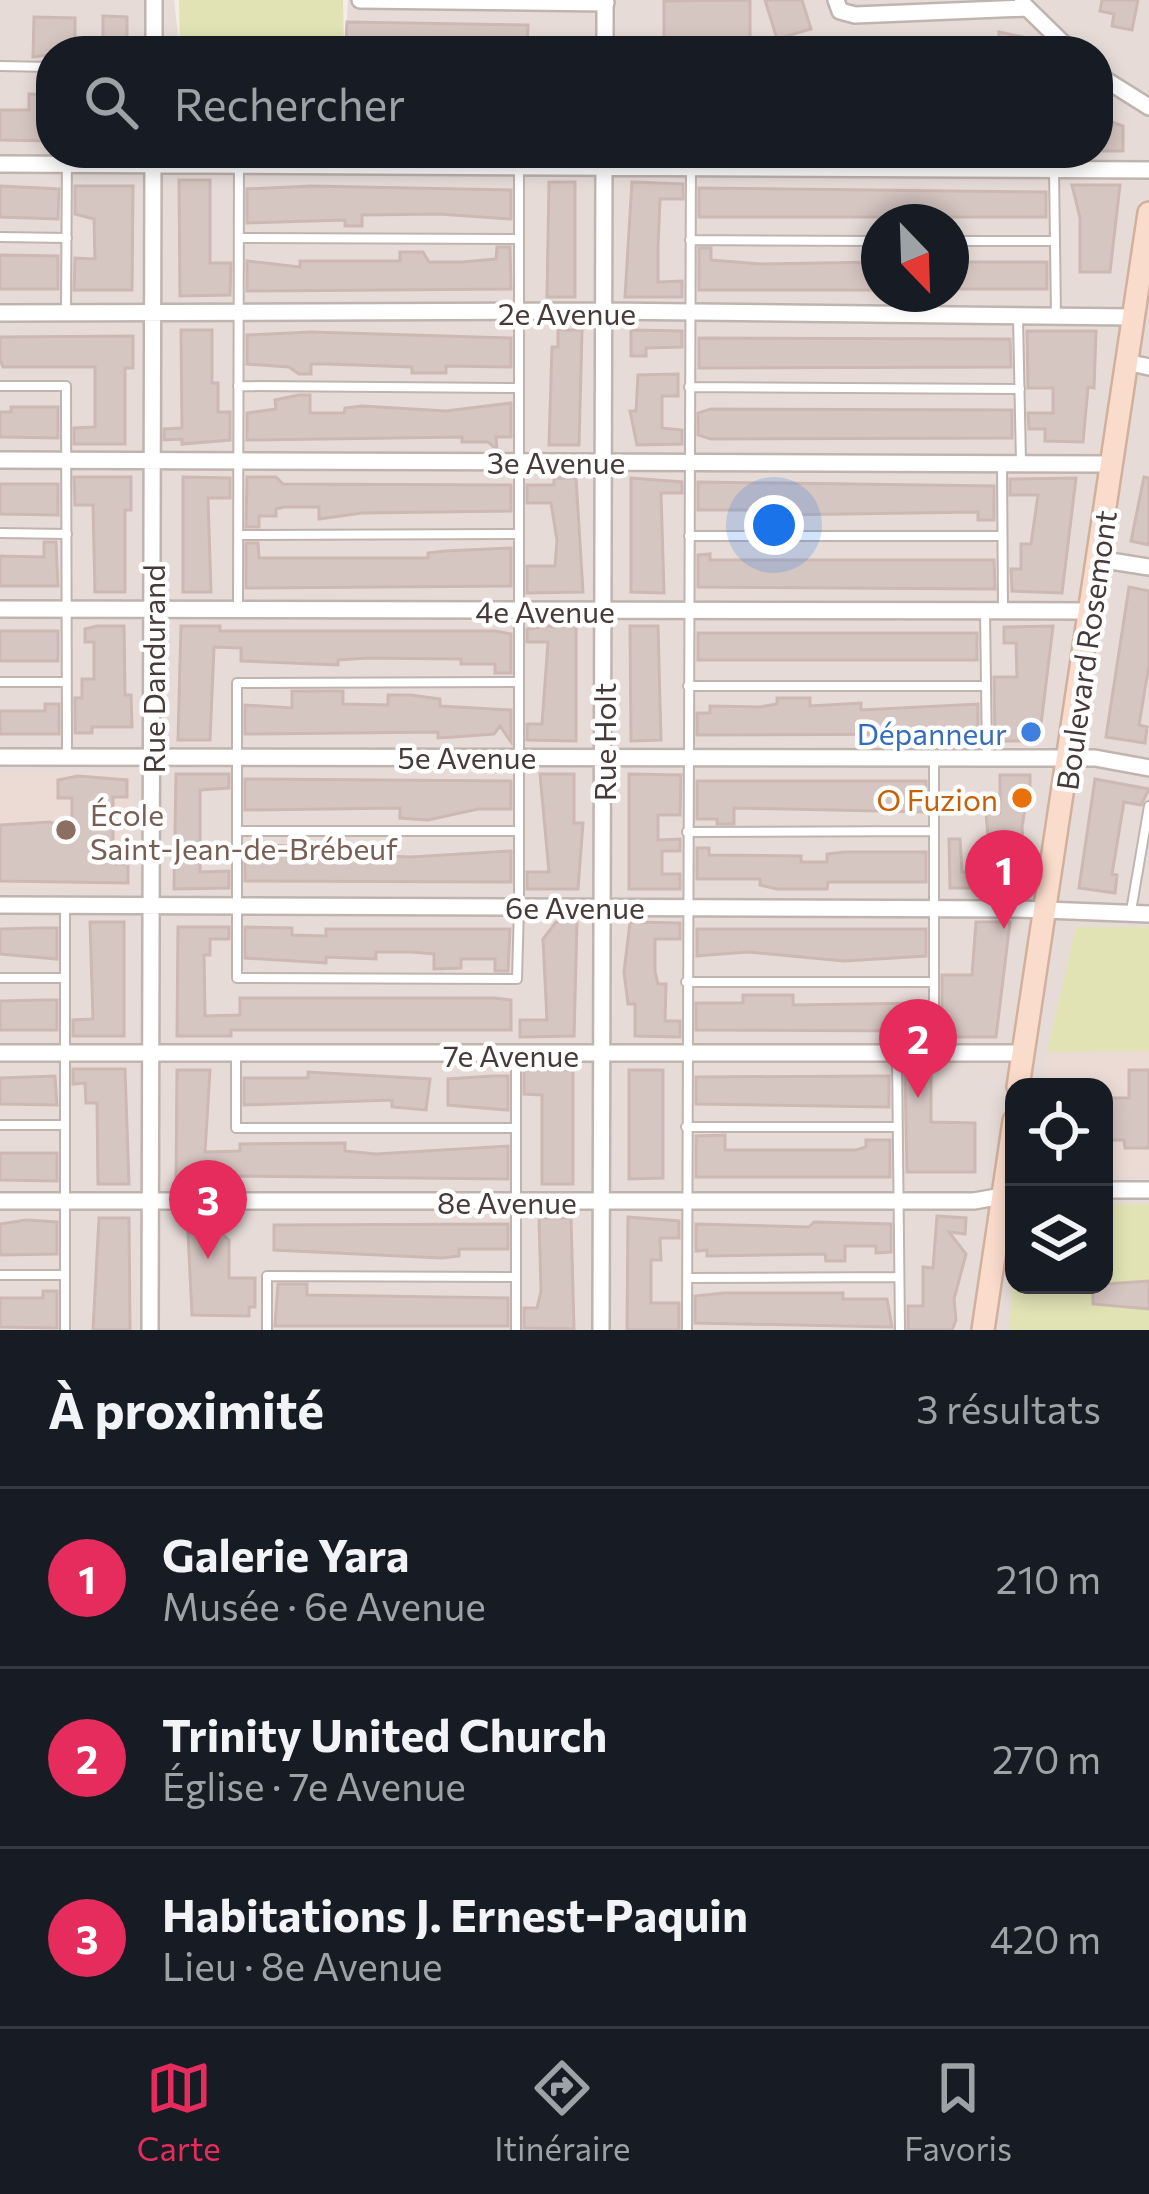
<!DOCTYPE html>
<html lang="fr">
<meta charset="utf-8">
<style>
body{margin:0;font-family:Commissioner,sans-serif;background:#20242c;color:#f1f3f6}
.controls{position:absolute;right:36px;bottom:36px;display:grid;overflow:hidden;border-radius:24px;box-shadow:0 6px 18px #0003}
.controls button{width:108px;height:108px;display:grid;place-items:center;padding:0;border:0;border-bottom:3px solid #363941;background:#171b24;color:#f1f3f6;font:60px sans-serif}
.compass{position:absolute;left:861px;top:204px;width:108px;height:108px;border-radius:50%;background:#171b24;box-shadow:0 6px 18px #0003;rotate:157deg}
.you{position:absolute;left:774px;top:525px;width:42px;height:42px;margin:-30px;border:9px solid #fff;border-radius:50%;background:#1a73e8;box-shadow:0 0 0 18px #1a73e833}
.badge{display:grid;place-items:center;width:78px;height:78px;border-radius:50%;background:#e62c5c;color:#fff;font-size:39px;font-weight:700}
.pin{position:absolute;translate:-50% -99px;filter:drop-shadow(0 3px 6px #0008)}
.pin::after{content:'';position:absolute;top:63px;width:42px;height:36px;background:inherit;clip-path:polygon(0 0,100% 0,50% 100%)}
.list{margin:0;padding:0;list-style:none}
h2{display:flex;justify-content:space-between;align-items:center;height:156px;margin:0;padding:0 48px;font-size:51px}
h2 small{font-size:39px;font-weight:400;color:#9ea1a6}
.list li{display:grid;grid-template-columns:78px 1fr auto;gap:36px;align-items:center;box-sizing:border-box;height:180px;padding:0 48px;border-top:3px solid #363941}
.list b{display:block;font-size:45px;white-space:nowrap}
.list p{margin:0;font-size:39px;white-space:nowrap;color:#9ea1a6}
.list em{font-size:39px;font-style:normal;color:#9ea1a6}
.icon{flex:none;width:66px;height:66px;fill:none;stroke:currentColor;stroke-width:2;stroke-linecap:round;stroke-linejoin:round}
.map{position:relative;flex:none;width:1149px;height:1330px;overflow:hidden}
.search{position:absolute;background:#171b24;box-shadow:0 6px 18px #0003;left:36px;right:36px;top:36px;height:132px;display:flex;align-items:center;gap:30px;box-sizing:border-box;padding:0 42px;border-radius:48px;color:#9ea1a6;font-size:45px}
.sheet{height:696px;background:#171b24}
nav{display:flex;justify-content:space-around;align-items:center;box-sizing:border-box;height:168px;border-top:3px solid #363941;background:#171b24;font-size:33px;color:#9ea1a6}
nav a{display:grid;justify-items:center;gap:6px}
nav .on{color:#e62c5c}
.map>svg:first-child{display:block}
.residential{fill:#e6dbd7;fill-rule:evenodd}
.education{fill:#ebdbd4}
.green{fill:#e1e3b5}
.building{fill:#d6c6c2;stroke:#cdb8b3;stroke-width:3}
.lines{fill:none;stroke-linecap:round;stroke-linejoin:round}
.service-casing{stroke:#c0b4af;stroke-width:12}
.minor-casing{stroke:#c0b4af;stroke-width:20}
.secondary-casing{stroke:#d1b09e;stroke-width:26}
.service{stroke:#fff;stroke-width:8}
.minor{stroke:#fff;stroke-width:15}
.secondary{stroke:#fadccc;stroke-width:21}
.shop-dot{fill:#3f7fe0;stroke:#fff;stroke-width:4.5}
.food-dot{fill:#e8710a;stroke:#fff;stroke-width:4.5}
.education-dot{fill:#8d6e63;stroke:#fff;stroke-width:4.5}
.labels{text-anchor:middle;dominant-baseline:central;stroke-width:9;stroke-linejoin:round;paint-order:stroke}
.street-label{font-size:30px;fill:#463b38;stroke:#fff}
.shop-label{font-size:30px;fill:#366cbe;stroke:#fff;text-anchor:end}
.food-label{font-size:30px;fill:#c56008;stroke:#fff;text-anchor:end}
.education-label{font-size:30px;fill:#785e54;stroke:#fff;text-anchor:start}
</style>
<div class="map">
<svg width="1149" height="1330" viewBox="0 0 1149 1330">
<rect width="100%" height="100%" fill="#f3ece9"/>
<path class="residential" d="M0,0H174L180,51H51V153H1098V51H345L348,0H1149V1330H0ZM879,222H951V294H879ZM1014,1087H1104V1285H1014Z"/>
<path class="education" d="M0,773H132V889L0,887Z
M1149,1051V1176L1104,1175V1087H1042L1047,1052Z"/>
<path class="green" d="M179,0H343L344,51H180Z
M1076,927H1149V1051L1047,1052Z
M1104,1204H1149V1330H1009L1014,1265V1285H1104Z"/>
<path class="building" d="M750,0V44L719,49V38H664V1Z
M765,0H802L811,29L777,39Z
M1102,0H1138L1132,30L1112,26L1114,14L1100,11Z
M103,16L127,17V51H103Z
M34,17L75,18V51L33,57Z
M347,22L528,25L527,48L346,44Z
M999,32L1041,41V51H809V39H999Z
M29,94L47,95L51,141L0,140V110H29Z
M1101,118L1123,126V151H1098Z
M179,180H210V263H231L230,295L180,296Z
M549,182H575V297H547Z
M632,182L683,184V199H660L658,247V282L682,281V297H625Z
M1072,185H1120L1110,272H1080V218Z
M0,186L59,189L58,219L0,217Z
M75,186H133L132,290H74L75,258L95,259L94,219L75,214Z
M311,186L511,190V219L439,214L362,215V226H345V220L247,223V189Z
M699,188L1046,192V217H699Z
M497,247H510L511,289L247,291V261L300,267V261H400V252H423L429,262H462L496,259Z
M699,248H711V260L761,264L879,262V290H699Z
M0,255L58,256V289H0Z
M955,262H1047V289H951Z
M181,330H212V383H218V412H230V440L182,444V439L164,440V429L182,428Z
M558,330H582L579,445H549L552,347H558Z
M631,330L682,331V347L646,348V356H631Z
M1027,331H1096L1094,388L1088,387L1083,442L1045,441V429H1029L1028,413H1053V388H1028Z
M311,332L511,338V367L446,366V373H412V367L327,364H311V374H299L289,367L247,364V335Z
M133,336V368H125V444H74V428L95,427V367H3L0,359V337Z
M699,338L1010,339L1011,367L699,368Z
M678,374V396H662V428L682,430V444L637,445L630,411H636L638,375Z
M299,395H310V413H344L345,408L362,406L446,411L511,403V437H496L497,450L488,442H462V437L247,440V413L276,409L275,400Z
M11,407H58V438L0,437V412H11Z
M711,409L1012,410V438L711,439L698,435V413Z
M74,477H131V510H125V592H95L93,505H75Z
M183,477L230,478V498H208L211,592H183Z
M247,477H276L283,484L511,485V511L362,513L319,519V507H284L276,509V516H259V527H246Z
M1144,477L1149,478V545L1131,541Z
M554,478H576L583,592L527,593V566H555L557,540L551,503H527V485H554Z
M631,478L682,482V493H661L664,593L631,592Z
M1076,478L1062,593L1012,591L1011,569H1021V544H1031L1038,495H1010V479Z
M698,482L994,486V520H978V512L778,515V510H698Z
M0,484H58V515L0,514Z
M44,542H56L58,586H0V556L44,557Z
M246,543H258L259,558H428V553L445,551L511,548V586L246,588Z
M710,554V560H994L995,589L698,587V555Z
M1129,587L1149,591V665L1139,725L1147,727L1145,743L1106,737Z
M97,626H124L125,695H131L132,727H92V733H75V698H82V679H94V642H85V629Z
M181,626H220V631H495L511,634V673H495V664H461V659L368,658L338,660V665L241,661V648L214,647L210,740H178Z
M546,626H576V741L527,740V724H542L548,642H527V629Z
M630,626H658L661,740L631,741Z
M1053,626L1039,741H995L994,677H1017L1016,643H1004V627Z
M0,631H58V661H0Z
M698,633H977V660H698Z
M292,691H343V704L388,705V695H411L440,699V706L511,710V742L500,726L494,734L454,737L438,738V732L245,734V705L292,708Z
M777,698H810V706L861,703V710L978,704V734L946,738V734L697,735V713H710V706L760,707L777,704Z
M45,704H59V734H0V711H45Z
M176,774H229V788L200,790V872L229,871V888L174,889Z
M540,774H574V823H583L578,889H527V872H549Z
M629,774L681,775L680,815H658V840L680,839V851H662V874H680V889H629Z
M1000,775H1030V808H1025L1022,827L1025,888H950L949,839H960L962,872H991L986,813H1000Z
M78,776L127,780V797H113V864H128V883L0,881V825L50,822L72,830V798H58V780Z
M245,779L511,781V809H478L428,820L400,818V808L245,810Z
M1095,779L1149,789L1141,805L1124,802L1112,874L1117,875L1115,893L1079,888Z
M697,781H926V812L734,808V824H717V819H697Z
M245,844L292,846L291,852L411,857L511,851V882L245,881Z
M697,848H709V855L801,856V862H827V854L844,852H926V882H828L827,889H777L760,885V879H697Z
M90,922H124V1036H73V1020L93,1019Z
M556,922H577L574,1036L520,1037V1020H547L543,939Z
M630,922L680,923V939H655V972L658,984H666L665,1021H680V1037L635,1036V1004H628L624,972Z
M976,922H1010L996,1037H942V975H972Z
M178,927H229V939H210V955H204L205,1016L240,1015V998H494L511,1000V1030H231V1036H177Z
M245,927L292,928V935L326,936V929H510L508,971H495V959H461V968L434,969V954L411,952H376V959L326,957V963L245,958Z
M40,928H57V959L0,954V929Z
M697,929H926V956L844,961L748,952L697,956Z
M743,995H793V1005L926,1003V1031L696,1030V1003H743Z
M43,1000H57V1030H0V1001Z
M73,1069H125L129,1184H98L97,1103H86L85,1083L73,1084Z
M177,1070H210L205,1152L240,1151V1144L345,1143V1151L376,1154L508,1146V1179L231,1176V1180L176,1183Z
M524,1070H573V1184H542V1095L524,1094Z
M629,1070H663V1178L629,1179Z
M1129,1070H1149V1148H1125L1124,1140H1110V1098H1129Z
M308,1072L430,1079L426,1110L392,1107V1100L244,1105V1078H308Z
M905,1073H931V1122L975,1123V1172H907Z
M55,1076L57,1105L0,1104V1078Z
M493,1076H508V1110L448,1105V1079Z
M877,1076H889V1107L696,1104V1077Z
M725,1135V1150H856L866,1147V1140H890V1177H696V1136Z
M0,1153H57V1181L0,1180Z
M937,1216L966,1218L965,1234L949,1232L966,1254L954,1299L956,1320L952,1330H908V1306H923V1267L933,1268Z
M628,1217L679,1221V1238H660L661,1260H651V1303H679V1330H627Z
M99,1218H129L130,1330H93Z
M539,1218H571L574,1329L524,1328V1308H537L541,1291Z
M26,1220L57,1222V1254L0,1255V1224Z
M814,1222L891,1224V1252L876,1253V1246H845V1261H826L825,1254L707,1256V1250L696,1251V1224L809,1227Z
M508,1224V1249H459V1256L442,1258L274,1250V1225Z
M188,1233H221L229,1240V1278H255V1307H249V1316L192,1315Z
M1149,1281V1309L1093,1304V1285Z
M278,1284H307V1295L508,1298V1326H275Z
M43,1291H57V1328L0,1327V1298H43Z
M724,1293H843V1299H887L892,1327L695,1323V1296Z"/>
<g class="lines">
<defs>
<path id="service" d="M0,66L51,67
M1054,169L1056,316
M0,237L67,238
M239,238L519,239
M690,240L879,241
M951,241H1054
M66,312L67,153
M1018,318L1021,463
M0,386H66L67,756
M238,386L519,388
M689,387L1020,389
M1002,464L1003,610
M0,533L67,534
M238,535L518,534
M689,536H1002
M238,607L239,153
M985,611L987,757
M0,682H67
M518,682L237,683V978L517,979L519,906V153
M688,686H986
M934,760V1051
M237,831H518
M687,832L934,831
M65,908V1330
M1131,911L1149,806
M0,978H65
M686,982H934
M236,1055V1128H516
M516,1056V1330
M897,1056L900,1330
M0,1125H65
M686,1127H897
M0,1275H65
M687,1278L899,1277
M267,1330V1276L515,1277
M687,1330L691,153"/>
<path id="minor" d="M360,0L606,3
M836,0L840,11L855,15L1027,8
M1022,3L1071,51
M154,51V0
M605,51V0
M1098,75L1149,107
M0,164L1149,170
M0,313L603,311L1133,317
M1126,362L1149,367
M0,460L1112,464
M1098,559L1149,567
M0,609L1090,611
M0,757L1095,758L1149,768
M0,905L1019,909L1149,914
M0,1053H1023
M1104,1190H1149
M0,1201H974L1014,1194
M150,1330L153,153
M601,1330L604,153"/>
<path id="secondary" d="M1018,1087L1149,213
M983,1330L1014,1121"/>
</defs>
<use href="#service" class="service-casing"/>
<use href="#minor" class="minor-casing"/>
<use href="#secondary" class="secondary-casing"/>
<use href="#service" class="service"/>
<use href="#minor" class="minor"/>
<use href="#secondary" class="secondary"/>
</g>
<circle class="shop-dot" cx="1031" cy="732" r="12"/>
<circle class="food-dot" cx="1022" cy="798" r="12"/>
<circle class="education-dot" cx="66" cy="830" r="12"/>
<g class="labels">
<g class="street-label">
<text x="567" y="312">2e Avenue</text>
<text x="556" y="461">3e Avenue</text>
<text x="545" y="610">4e Avenue</text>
<text transform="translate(1085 650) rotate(-82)">Boulevard Rosemont</text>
<text transform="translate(152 669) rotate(-90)">Rue Dandurand</text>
<text transform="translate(603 742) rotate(-90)">Rue Holt</text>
<text x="467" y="756">5e Avenue</text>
<text x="575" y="906">6e Avenue</text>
<text x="511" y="1054">7e Avenue</text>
<text x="507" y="1201">8e Avenue</text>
</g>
<g class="shop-label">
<text x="1007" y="732">Dépanneur</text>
</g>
<g class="food-label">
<text x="998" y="798">O Fuzion</text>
</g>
<g class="education-label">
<text x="90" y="813">École<tspan x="90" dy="34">Saint-Jean-de-Brébeuf</tspan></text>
</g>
</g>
</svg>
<div class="controls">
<button><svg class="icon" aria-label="locate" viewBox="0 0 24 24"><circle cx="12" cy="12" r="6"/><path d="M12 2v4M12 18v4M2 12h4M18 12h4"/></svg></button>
<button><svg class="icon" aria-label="layers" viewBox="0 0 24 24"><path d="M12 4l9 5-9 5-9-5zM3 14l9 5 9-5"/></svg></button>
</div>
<svg class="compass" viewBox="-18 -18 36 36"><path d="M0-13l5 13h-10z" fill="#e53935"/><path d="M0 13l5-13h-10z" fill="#9ea1a6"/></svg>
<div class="you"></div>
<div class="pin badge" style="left:1004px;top:929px">1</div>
<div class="pin badge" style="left:918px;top:1098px">2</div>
<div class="pin badge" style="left:208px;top:1259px">3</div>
<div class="search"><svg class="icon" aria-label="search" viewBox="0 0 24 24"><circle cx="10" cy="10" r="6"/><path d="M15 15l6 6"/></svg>Rechercher</div>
</div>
<section class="sheet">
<h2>À proximité<small>3 résultats</small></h2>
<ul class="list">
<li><span class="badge">1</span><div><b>Galerie Yara</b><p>Musée · 6e Avenue</p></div><em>210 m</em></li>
<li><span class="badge">2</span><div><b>Trinity United Church</b><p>Église · 7e Avenue</p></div><em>270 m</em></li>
<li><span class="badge">3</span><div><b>Habitations J. Ernest-Paquin</b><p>Lieu · 8e Avenue</p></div><em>420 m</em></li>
</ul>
</section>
<nav>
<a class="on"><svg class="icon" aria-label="map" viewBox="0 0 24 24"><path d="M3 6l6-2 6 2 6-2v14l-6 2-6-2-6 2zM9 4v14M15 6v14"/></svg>Carte</a>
<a><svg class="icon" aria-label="directions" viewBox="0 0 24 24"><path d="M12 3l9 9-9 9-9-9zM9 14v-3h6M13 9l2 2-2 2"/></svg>Itinéraire</a>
<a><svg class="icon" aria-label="saved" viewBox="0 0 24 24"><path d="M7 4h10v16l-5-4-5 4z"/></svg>Favoris</a>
</nav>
